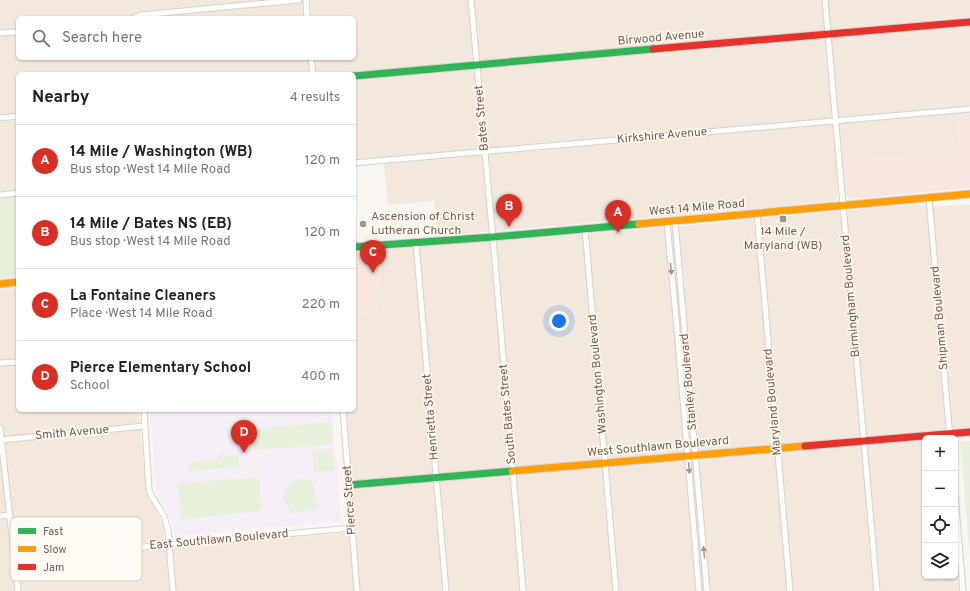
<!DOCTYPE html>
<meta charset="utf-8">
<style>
body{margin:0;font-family:Overpass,sans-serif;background:#f2f2f2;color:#222}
.controls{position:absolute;right:12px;bottom:12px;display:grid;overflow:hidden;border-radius:6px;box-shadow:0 1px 3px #0004}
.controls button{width:36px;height:36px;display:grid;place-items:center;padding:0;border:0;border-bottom:1px solid #e0e0e0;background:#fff;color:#222;font:20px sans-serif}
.you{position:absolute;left:559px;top:321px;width:14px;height:14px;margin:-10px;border:3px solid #fff;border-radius:50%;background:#1a73e8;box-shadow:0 0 0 6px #1a73e833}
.badge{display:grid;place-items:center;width:26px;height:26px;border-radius:50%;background:#d93025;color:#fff;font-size:13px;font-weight:700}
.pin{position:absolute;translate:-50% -33px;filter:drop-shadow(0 1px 2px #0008)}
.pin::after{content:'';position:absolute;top:21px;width:14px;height:12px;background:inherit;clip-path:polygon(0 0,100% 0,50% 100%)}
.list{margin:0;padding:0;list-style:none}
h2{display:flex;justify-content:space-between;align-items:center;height:52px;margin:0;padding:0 16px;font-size:17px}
h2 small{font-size:13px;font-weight:400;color:#767676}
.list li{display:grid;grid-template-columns:26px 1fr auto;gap:12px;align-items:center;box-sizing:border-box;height:72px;padding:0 16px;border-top:1px solid #e0e0e0}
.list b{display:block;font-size:15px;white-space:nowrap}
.list p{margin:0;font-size:13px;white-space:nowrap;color:#767676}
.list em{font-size:13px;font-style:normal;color:#767676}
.icon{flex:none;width:22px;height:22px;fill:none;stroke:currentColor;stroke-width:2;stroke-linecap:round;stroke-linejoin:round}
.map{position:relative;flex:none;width:970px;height:591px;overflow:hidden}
.search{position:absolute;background:#fff;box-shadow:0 1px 3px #0004;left:16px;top:16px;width:340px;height:44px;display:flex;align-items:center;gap:10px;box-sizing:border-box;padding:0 14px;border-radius:6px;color:#767676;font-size:15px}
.panel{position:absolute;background:#fff;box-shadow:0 1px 3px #0004;left:16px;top:72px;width:340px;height:340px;border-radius:6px}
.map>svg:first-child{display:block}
.residential{fill:#f2e8de;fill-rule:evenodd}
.commercial{fill:#f6e8e1}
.education{fill:#f6eef6}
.green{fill:#e7f0db}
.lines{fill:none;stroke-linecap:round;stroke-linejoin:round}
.street-casing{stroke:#d7d1cb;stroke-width:7}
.fast-casing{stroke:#d9d2cb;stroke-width:9}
.slow-casing{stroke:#d9d2cb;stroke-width:9}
.jam-casing{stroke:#d9d2cb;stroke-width:9}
.street{stroke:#fefefd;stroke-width:5}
.fast{stroke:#30b455;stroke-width:7}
.slow{stroke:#ff9f0a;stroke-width:7}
.jam{stroke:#e5322d;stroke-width:7}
.oneway{fill:#a8958b}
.poi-dot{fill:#a69286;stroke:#fffaf3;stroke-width:1.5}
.labels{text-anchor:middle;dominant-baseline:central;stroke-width:3;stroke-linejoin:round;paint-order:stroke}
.street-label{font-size:12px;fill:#7a5c4d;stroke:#fffaf3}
.poi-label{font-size:12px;fill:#7a5c4d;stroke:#fffaf3;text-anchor:start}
.key{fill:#fffaf3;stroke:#d7cbc1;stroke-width:1}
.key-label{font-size:11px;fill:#7a5c4d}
</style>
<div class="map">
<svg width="970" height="591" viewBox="0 0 970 591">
<rect width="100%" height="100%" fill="#f9f5f0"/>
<path class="residential" d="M0,0H970V106L956,108L960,150L836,161L838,193L837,198L835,200L831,202L437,236L434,201L388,205L383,158L354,160V74H18V190L0,191ZM18,18H354V58H18Z
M916,204L923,206L970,205V428L946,430V438H925V576H955V537L960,591H0V290L18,288V410H139L146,492L147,495L160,518L163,527L165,549L355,532L346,410H354V316L378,314L376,291H380L377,250L683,226Z"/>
<path class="commercial" d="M970,112V188L852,199L848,197L845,192L841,160L960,150L957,113Z
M377,250L380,291H376L378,314L354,316V253Z"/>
<path class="education" d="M150,410H332L341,521L175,536L173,526L169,516L165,507L157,496Z"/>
<path class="green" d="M18,196V277L0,279V198Z
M331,422L333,444L255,450L253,429Z
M970,441V557L960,442Z
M333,449L335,471L314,472L312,450Z
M221,452L228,456L238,454L239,466L189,471L188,462L217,459Z
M259,477L261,511L181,519L178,484Z
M299,479H305L313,482L317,509L292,513C280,499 279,485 299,479Z"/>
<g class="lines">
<defs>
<path id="street" d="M306,0L307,18
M471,0L494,250L523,591
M825,0L877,591
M133,18L141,15L299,0
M0,33L18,32
M311,58L313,74
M0,118L18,116
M354,163L970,109
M0,195L18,193
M929,198L950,438
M757,213L790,591
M675,221L707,591
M667,222L678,340L699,591
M585,229L616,591
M416,243L446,591
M0,363L18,362
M144,410L149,489L151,495L164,516L168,530L173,591
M343,410L357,591
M0,428L18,591
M0,440L145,426
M955,494L963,591
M0,516L10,515
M14,559L352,528"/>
<path id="fast" d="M354,76L653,49
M354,247L493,237L639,224
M349,485L512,471"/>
<path id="slow" d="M639,224L970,194
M0,284L18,282
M512,471L805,446"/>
<path id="jam" d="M653,49L970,22
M805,446L970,432"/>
</defs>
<use href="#street" class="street-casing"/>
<use href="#fast" class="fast-casing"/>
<use href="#slow" class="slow-casing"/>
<use href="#jam" class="jam-casing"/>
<use href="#street" class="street"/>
<use href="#fast" class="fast"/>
<use href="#slow" class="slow"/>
<use href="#jam" class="jam"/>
</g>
<defs><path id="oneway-solid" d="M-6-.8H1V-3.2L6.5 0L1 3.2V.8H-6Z"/></defs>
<g class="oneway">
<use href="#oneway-solid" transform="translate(671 269) rotate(84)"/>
<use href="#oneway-solid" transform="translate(689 468) rotate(85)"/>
<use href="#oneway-solid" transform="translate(704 552) rotate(-95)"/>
</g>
<g class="poi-dot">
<rect x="779" y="215" width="8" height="8" rx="2"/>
<circle cx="363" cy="224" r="4"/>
</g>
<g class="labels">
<g class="street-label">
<text transform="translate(661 38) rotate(-5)">Birwood Avenue</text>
<text transform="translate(482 118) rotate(-95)">Bates Street</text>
<text transform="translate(662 136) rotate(-5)">Kirkshire Avenue</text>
<text transform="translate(697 208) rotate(-5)">West 14 Mile Road</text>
<text transform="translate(851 296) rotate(-95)">Birmingham Boulevard</text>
<text transform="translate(940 318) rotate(-95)">Shipman Boulevard</text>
<text transform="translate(598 374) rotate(-95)">Washington Boulevard</text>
<text transform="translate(689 382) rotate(-95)">Stanley Boulevard</text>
<text transform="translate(773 402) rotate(-95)">Maryland Boulevard</text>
<text transform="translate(508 414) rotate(-95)">South Bates Street</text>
<text transform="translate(431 417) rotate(-95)">Henrietta Street</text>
<text transform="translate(72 433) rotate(-5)">Smith Avenue</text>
<text transform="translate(658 447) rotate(-5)">West Southlawn Boulevard</text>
<text transform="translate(350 500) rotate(-94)">Pierce Street</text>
<text transform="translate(219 540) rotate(-5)">East Southlawn Boulevard</text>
</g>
<g class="poi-label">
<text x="371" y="217">Ascension of Christ<tspan x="371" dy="14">Lutheran Church</tspan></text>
<text x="783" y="232" text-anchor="middle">14 Mile /<tspan x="783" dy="14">Maryland (WB)</tspan></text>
</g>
</g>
<rect x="10" y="517" width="132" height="64" rx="6" class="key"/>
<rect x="18" y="528" width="18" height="6" fill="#30b455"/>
<rect x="18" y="546" width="18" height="6" fill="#ff9f0a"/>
<rect x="18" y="564" width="18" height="6" fill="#e5322d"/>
<g class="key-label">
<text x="43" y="535">Fast</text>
<text x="43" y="553">Slow</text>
<text x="43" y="571">Jam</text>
</g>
</svg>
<div class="controls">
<button>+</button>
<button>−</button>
<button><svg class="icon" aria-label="locate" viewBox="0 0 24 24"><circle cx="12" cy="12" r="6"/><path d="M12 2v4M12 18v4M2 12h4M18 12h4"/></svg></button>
<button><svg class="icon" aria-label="layers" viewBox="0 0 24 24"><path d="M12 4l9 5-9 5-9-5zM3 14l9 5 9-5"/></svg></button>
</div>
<div class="you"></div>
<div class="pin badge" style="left:618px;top:233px">A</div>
<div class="pin badge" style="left:509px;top:227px">B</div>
<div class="pin badge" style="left:373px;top:273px">C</div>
<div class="pin badge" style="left:244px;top:453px">D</div>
<div class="search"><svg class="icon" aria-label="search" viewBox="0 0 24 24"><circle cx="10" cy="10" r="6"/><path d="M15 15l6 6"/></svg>Search here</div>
<section class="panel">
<h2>Nearby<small>4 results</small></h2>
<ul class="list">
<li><span class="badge">A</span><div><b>14 Mile / Washington (WB)</b><p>Bus stop · West 14 Mile Road</p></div><em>120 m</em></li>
<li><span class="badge">B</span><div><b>14 Mile / Bates NS (EB)</b><p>Bus stop · West 14 Mile Road</p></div><em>120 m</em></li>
<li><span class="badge">C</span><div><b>La Fontaine Cleaners</b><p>Place · West 14 Mile Road</p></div><em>220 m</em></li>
<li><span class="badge">D</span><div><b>Pierce Elementary School</b><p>School</p></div><em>400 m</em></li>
</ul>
</section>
</div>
